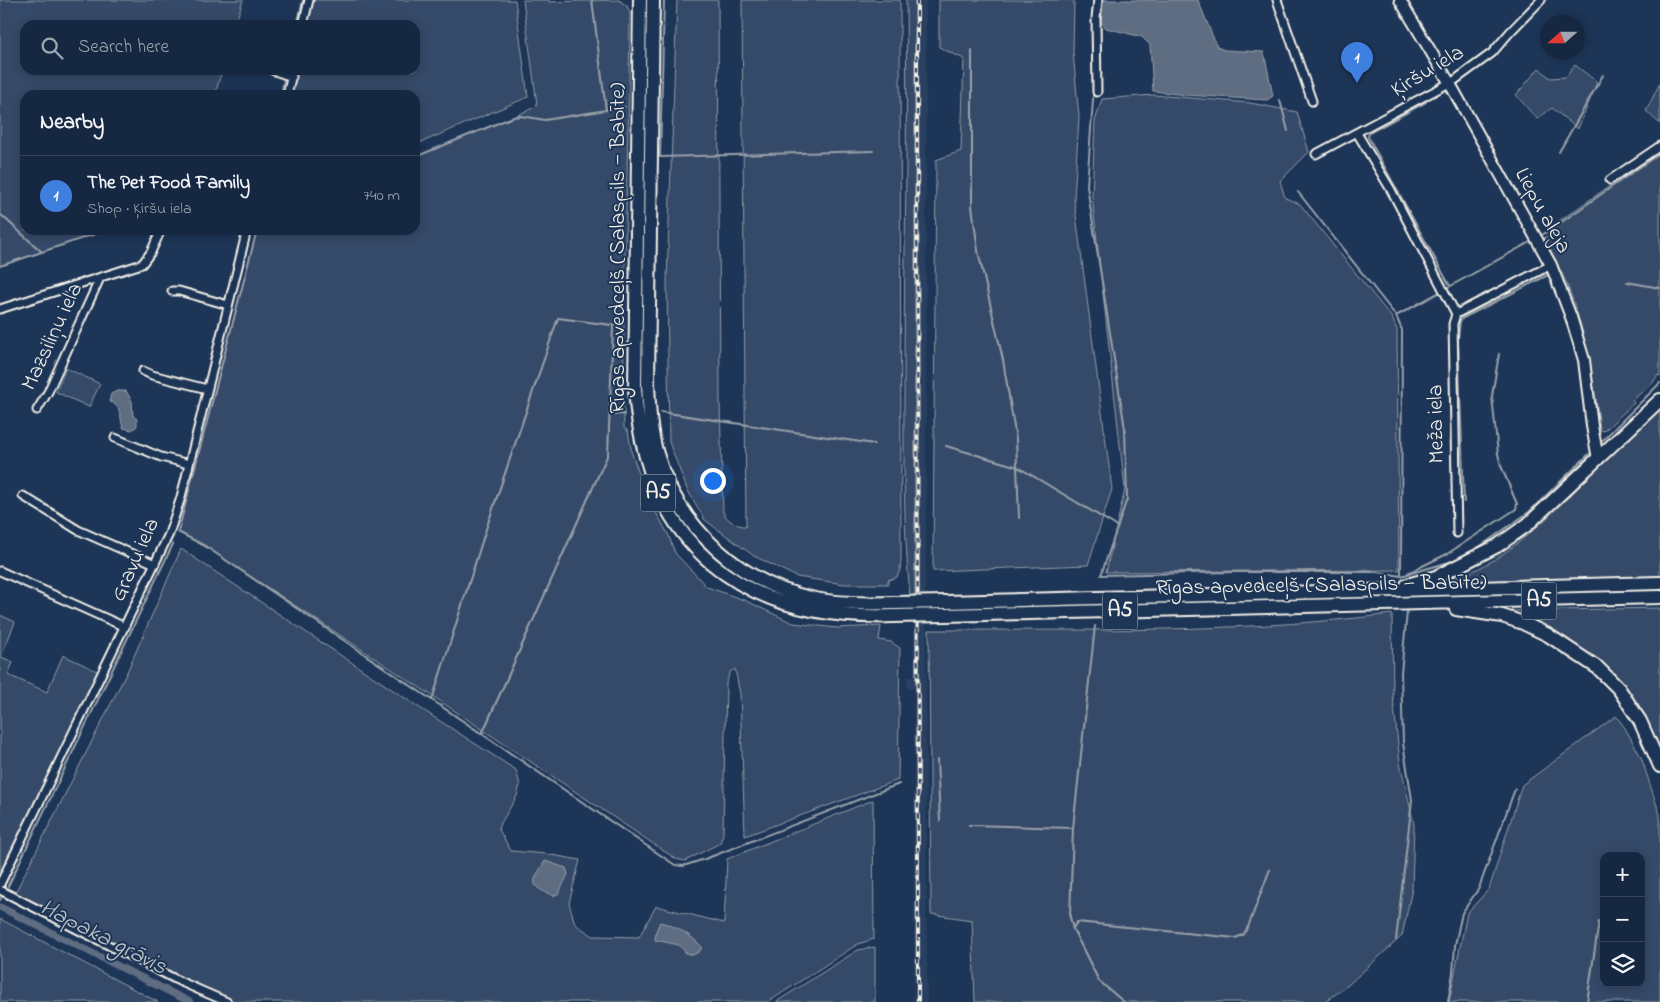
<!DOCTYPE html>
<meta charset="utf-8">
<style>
body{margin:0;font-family:"Indie Flower",sans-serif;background:#23344c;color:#f1f3f6}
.controls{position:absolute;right:15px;bottom:15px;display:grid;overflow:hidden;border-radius:10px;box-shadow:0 2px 8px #0003}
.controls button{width:45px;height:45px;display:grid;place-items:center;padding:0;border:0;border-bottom:1px solid #35445a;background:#162841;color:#f1f3f6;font:25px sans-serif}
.compass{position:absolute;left:1540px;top:15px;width:45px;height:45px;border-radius:50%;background:#162841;box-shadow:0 2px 8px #0003;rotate:249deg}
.you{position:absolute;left:712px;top:480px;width:18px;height:18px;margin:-12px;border:4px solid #fff;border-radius:50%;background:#1a73e8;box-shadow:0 0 0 8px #1a73e833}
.badge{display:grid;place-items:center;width:32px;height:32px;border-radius:50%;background:#ffd166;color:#fff;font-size:16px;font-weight:700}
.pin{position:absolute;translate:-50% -41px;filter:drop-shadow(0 1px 2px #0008)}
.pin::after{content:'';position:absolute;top:26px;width:18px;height:15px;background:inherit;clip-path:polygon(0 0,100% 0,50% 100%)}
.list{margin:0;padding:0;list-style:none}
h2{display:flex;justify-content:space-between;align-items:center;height:65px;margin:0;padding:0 20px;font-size:21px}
h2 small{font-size:16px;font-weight:400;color:#9ea6b1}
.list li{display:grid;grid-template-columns:32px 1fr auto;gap:15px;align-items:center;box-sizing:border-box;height:80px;padding:0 20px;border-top:1px solid #35445a}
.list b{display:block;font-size:19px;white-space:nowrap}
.list p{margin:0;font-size:16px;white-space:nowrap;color:#9ea6b1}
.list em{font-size:16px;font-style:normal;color:#9ea6b1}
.icon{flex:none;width:28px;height:28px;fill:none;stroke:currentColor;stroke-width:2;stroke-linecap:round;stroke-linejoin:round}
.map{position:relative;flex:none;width:1660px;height:1002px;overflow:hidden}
.search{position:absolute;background:#162841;box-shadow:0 2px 8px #0003;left:20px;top:20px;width:400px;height:55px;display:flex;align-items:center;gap:12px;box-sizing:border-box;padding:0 18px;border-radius:15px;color:#9ea6b1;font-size:19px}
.panel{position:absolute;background:#162841;box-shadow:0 2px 8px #0003;left:20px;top:90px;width:400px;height:145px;border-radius:15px}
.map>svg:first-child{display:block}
.built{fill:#2a4060}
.green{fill:#354a67;stroke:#949ea8;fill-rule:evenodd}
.water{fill:#5e6d82;stroke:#9aa2ab}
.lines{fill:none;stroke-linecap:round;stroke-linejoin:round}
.stream{stroke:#9aa2ab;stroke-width:2}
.canal{stroke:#5e6d82;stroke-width:7}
.street-casing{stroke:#f4f1e8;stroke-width:11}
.secondary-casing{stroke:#f4f1e8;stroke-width:14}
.highway-casing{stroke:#f4f1e8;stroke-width:16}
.street{stroke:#1d3557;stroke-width:7}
.secondary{stroke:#1d3557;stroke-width:10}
.highway{stroke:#1d3557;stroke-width:12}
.rail-casing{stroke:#f4f1e8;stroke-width:4}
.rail{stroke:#1d3557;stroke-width:2;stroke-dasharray:5.5;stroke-linecap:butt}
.highway-bridge-casing{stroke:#f4f1e8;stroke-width:16;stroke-linecap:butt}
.highway-bridge{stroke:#1d3557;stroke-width:12}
.labels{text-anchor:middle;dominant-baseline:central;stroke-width:4;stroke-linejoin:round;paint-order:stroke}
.shield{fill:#1d3557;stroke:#b4b9bc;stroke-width:1}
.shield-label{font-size:21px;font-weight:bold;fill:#f4f1e8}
.street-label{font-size:22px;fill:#f4f1e8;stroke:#1d3557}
.water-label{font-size:24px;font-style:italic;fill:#c0c3c4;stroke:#1d3557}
</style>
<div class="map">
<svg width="1660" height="1002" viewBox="0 0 1660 1002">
<rect width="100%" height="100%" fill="#1d3557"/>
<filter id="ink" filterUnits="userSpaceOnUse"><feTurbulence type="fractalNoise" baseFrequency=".02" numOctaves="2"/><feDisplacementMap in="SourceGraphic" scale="10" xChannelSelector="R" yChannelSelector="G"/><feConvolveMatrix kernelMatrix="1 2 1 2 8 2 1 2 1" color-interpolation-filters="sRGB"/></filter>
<g filter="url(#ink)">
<path class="built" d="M915,0H926V563L925,596L915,597Z
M914,622H926L927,1002H914V689L907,688V677H914Z"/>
<path class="green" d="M0,0H243L235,25H25V70H222L215,95H25V230H107L0,266Z
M312,0H515L528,97L415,145V95H291L296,70H415V25H306Z
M523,0H549V2L619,0L627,6L630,13C629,152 622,290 624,428L628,431L632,454L647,496L668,534L675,553L707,587L744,600L793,623L837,628L881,626L879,640L891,642L900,648L898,780L745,836L740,694L735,669L730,672L726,683L723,834L720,843L685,861L676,859L428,693L206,547L178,532L257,230H415V157L513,117L533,108L537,104Z
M677,0H718L720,403L723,512C728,522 735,524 746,527L742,0H900L901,559L900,570L897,577L888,580V584H844L797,577L754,556L705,520L687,489L669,442L667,279Z
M906,0H915V596H910C903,526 904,455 904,385C904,257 908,128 906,0Z
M939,0H1074L1073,52L1079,117L1074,200L1112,489L1088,565L933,571L936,160L961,151L964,59L939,47Z
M1575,65L1597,82L1578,129L1552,108L1537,119L1516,95L1539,68L1550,78L1566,77Z
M1660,83V124L1646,111Z
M1154,95L1250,103L1297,112L1309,152L1280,181L1285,198L1300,204L1392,318L1397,330L1399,570L1106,572L1125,489L1092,196L1095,121L1102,99Z
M1660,151V376L1658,375L1651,385L1632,400L1634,403L1604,431L1600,430C1595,384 1585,330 1568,287C1561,270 1552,254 1544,238L1550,234L1546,230Z
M66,368L100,384L89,407L56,392Z
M1660,407V576L1436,583C1497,572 1544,521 1587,479C1611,455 1636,431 1660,407Z
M181,549L426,712L516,770L520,785L517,796L498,828L511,851L546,854L580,860L569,903L575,924L593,936L639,937L656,906L724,923L727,859L873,800L874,939L858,944L768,1002H236L185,979L15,893L127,672Z
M1660,608V752L1602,664L1564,636L1537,621L1511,611Z
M1392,614L1393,697L1400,763L1414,824L1412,889L1402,936L1348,985L1325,1002H975L972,920L931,914L929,630C1084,630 1239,633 1392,614Z
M0,615L15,622L1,657L13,662L8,675L47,692L63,655L99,672L0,876Z
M1616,716L1625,728L1641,757L1660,815V1002H1449L1467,913L1489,889L1522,785ZM1604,856H1641V983H1604Z
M0,919L158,1002H0Z
M875,947V1002H776L858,950Z"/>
<path class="water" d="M1103,0H1198L1217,47L1224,50L1264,52L1273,96L1267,100L1185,95L1153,91L1150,45L1142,37L1106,28L1101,22Z
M117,391H126L132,401L133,416L137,419V426L132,430L123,428C120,417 121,404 109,402L111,394Z
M545,861L566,868L568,874L559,893L554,896C527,885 532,883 545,861Z
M660,922C676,926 691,935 702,947L700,951L693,955L686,953L679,945L655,940L656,931Z"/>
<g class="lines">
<path class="stream" d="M592,0L606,110
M664,0L660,157L873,151
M1093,18V0
M297,25L303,0
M1092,47L1093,25
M972,50V206L978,251L1003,360L1016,439L1019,518
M1093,56V100L1087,186L1125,429L1127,499L1101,575L1233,572H1378L1401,576L1453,561L1466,555
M281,95L284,80
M1280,100L1288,131
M1426,102L1369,133L1368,137L1450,286
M1559,152L1603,75
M415,157L513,117L521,116L545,120L625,107
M1298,192L1396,316L1402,330L1401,576
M0,214L42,252
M257,230L178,532L205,546L675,865L683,866L705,859L899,784
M1540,236L1550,230L1660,153
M0,266L107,230
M1627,282L1660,288
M1447,288L1530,242
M1396,316L1442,291
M661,412L874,444
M610,415L624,414
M1602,441L1660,383
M946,446L1018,467L1118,527
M1464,502L1458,338L1460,321L1463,318L1548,275
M1475,550L1529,512L1589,454
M1408,573L1447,554L1516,509L1517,504L1501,466L1498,454L1492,396L1499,354
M1095,626L1073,828L1070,917L1073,929L1099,981L1124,1002
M432,700L486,529L558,318L619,326
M482,734L608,454L613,326
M937,760L940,821
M969,825L1073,828
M8,886L173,544
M0,900L1,898
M1073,928L1077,922L1235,938L1243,935L1248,927L1270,869
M1396,940L1412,800L1403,743L1401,673L1407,612
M1448,1002L1453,973L1455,945L1462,913L1479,888L1515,789
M1587,1002L1599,921"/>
<path class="canal" d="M0,907L190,1002"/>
<defs>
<path id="street" d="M1277,0L1312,101
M303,25L309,0
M272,70L292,77
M1097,92L1096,18L1098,0
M287,95L293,70
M1357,133L1391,190L1456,314L1551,265
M1316,154L1455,80L1492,53L1510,32L1541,0
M1610,180L1660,146
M172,291H179L228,305
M0,309L142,264L151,252L161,230
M1456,314L1453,324L1457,533
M143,371L152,375L207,389
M37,410L48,392L100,278
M115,438L161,457L189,464
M23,496L78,530L155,564
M0,571L125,627
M0,884L169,534L181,497L247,230
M0,890L179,981L227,1002"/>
<path id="secondary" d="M1400,0L1449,82L1551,265L1571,317L1584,360L1592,426L1598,459"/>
<path id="highway" d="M640,0L635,388C644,544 742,622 894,616
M653,0L648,383C649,407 650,431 657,454C678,527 740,584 815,599C841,604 868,604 894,603
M1407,585L1436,577L1497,546L1527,525L1660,400
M946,602L1660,583
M1456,609L1502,616L1523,623L1548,635L1598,668L1619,689L1640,721L1660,766
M946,615L1660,597"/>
</defs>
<use href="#street" class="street-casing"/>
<use href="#secondary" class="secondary-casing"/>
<use href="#highway" class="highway-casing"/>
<use href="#street" class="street"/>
<use href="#secondary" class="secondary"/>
<use href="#highway" class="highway"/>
<defs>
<path id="rail" d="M917,0L918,1002"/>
</defs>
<use href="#rail" class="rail-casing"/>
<use href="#rail" class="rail"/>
<defs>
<path id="highway-bridge" d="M894,603L946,602
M894,616L946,615"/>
</defs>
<use href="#highway-bridge" class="highway-bridge-casing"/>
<use href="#highway-bridge" class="highway-bridge"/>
</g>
</g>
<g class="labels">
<g class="shield">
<rect x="640.5" y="474.5" width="35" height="37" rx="4"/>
<rect x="1521.5" y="582.5" width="35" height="37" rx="4"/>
<rect x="1102.5" y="592.5" width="35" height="37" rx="4"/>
</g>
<g class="shield-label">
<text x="658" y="493">A5</text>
<text x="1539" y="601">A5</text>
<text x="1120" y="611">A5</text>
</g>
<g class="street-label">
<text transform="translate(1428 72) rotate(-31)">Ķiršu iela</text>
<text transform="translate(1542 211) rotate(61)">Liepu aleja</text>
<text transform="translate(619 248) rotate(-90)">Rīgas apvedceļš (Salaspils — Babīte)</text>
<text transform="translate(53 337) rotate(-65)">Mazsiliņu iela</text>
<text transform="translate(1437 424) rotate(-91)">Meža iela</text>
<text transform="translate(136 560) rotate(-66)">Gravu iela</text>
<text transform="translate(1321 586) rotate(-1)">Rīgas apvedceļš (Salaspils — Babīte)</text>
</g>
<g class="water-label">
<text transform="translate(103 938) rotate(27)">Hapaka grāvis</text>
</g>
</g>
</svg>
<div class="controls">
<button>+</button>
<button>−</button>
<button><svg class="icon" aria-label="layers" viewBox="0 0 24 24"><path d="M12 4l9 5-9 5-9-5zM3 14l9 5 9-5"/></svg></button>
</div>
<svg class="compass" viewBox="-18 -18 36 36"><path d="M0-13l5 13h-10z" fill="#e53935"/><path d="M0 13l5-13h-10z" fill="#9ea6b1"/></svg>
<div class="you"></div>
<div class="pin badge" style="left:1357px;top:83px;background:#3f7fe0">1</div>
<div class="search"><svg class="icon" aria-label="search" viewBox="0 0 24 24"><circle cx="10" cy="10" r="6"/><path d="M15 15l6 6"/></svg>Search here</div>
<section class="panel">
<h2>Nearby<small></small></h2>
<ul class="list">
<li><span class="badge" style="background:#3f7fe0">1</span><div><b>The Pet Food Family</b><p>Shop · Ķiršu iela</p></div><em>740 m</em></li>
</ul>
</section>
</div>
